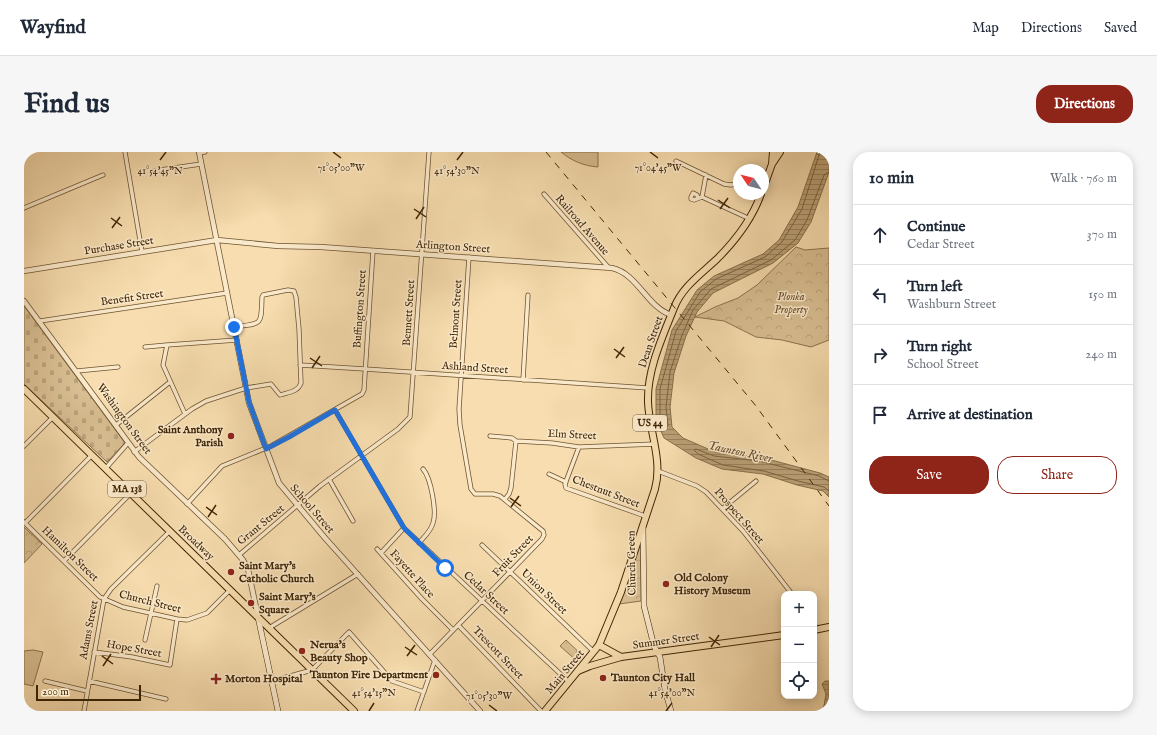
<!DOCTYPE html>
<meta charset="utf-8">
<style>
body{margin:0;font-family:"IM FELL English",serif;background:#f6f6f7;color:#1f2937}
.controls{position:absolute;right:12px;bottom:12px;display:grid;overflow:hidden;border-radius:8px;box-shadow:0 2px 10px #0003}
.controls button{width:36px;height:36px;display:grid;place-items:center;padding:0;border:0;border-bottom:1px solid #e0e1e3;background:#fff;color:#1f2937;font:20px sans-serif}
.compass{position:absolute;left:709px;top:12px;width:36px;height:36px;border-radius:50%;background:#fff;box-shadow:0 2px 10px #0003;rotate:305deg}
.scale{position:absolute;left:12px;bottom:10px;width:105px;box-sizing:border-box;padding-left:4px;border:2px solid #402605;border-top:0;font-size:11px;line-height:14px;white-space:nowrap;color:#402605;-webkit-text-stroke:3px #fae9cb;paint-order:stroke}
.stop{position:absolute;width:12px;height:12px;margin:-9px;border:3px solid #1a73e8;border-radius:50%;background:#fff}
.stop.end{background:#1a73e8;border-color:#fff;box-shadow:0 1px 4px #0008}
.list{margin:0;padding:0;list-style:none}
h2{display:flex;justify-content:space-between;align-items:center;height:52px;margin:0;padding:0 16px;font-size:17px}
h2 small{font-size:13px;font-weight:400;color:#747a83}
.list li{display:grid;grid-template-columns:26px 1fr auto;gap:12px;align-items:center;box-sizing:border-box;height:60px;padding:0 16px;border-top:1px solid #e0e1e3}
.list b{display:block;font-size:15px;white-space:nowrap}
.list p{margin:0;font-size:13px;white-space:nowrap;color:#747a83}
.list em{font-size:13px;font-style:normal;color:#747a83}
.actions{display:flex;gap:8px;padding:12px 16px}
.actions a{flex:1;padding:9px 0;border:1px solid #8f2418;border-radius:16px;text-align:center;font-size:14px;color:#8f2418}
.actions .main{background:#8f2418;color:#fff}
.icon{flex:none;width:22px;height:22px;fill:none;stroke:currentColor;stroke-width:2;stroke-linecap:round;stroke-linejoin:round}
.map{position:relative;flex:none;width:805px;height:559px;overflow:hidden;border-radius:16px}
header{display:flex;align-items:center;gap:24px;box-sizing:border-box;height:56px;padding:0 20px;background:#fff;border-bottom:1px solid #e0e1e3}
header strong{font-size:19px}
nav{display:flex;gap:22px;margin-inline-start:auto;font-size:14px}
.intro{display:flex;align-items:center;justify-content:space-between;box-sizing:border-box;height:96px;padding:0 24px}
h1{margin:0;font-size:28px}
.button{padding:10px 18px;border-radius:16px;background:#8f2418;color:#fff;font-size:14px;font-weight:700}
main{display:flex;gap:24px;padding:0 24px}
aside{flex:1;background:#fff;border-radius:16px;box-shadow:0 2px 10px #0003}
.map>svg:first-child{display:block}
.green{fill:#d8be92;stroke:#8c724c}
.forest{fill:url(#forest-crowns);stroke:#8c724c}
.cemetery{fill:url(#cemetery-stones);stroke:#8c724c}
.water{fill:url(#water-rules);stroke:#896f48}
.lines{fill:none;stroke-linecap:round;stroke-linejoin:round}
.shore{stroke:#7c623d;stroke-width:1}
.minor-casing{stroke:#6e5430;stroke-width:5}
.tertiary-casing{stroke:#6e5430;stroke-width:6}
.secondary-casing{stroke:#402605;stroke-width:6}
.primary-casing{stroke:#402605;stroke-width:8}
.trunk-casing{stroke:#402605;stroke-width:8}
.minor{stroke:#fae9cb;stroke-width:3.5}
.tertiary{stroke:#fae9cb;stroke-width:4.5}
.secondary{stroke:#fae9cb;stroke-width:5}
.primary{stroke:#f7ddaf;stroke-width:6}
.trunk{stroke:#f7ddaf;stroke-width:6}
.rail{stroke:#402605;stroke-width:1;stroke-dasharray:7 7;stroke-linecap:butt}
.route{stroke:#1a73e8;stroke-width:5}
.ticks{fill:none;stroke:#402605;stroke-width:1.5}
.poi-dot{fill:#8f2418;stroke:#fae9cb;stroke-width:1.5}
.labels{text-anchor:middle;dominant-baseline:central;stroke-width:3;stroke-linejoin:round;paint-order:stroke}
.shield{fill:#fae9cb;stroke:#786040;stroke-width:1}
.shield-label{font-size:10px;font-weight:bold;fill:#402605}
.street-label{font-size:11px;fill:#402605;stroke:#fae9cb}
.park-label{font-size:11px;font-style:italic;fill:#664c28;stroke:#fae9cb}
.poi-label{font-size:11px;font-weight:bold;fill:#402605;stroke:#fae9cb;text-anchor:start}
.water-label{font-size:12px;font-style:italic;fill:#644a27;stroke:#fae9cb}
.ticks-label{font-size:10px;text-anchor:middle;fill:#402605;stroke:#fae9cb;stroke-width:3;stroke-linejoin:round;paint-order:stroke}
</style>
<header>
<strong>Wayfind</strong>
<nav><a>Map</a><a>Directions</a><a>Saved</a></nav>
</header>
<div class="intro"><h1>Find us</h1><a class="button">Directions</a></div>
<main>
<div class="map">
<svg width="805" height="559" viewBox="0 0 805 559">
<defs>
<pattern id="forest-crowns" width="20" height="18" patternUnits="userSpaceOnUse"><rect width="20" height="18" fill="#d8be92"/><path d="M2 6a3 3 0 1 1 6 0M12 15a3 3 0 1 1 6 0" fill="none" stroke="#baa37c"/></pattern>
<pattern id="cemetery-stones" width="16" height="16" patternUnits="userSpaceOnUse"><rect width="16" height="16" fill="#d8be92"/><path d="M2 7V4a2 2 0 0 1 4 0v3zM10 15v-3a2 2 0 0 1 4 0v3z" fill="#baa37c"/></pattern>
<pattern id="water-rules" width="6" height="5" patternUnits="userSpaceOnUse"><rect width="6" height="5" fill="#b99f75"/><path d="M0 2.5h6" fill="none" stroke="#98815e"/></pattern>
</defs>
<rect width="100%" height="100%" fill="#f7ddaf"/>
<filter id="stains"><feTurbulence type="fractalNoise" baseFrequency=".005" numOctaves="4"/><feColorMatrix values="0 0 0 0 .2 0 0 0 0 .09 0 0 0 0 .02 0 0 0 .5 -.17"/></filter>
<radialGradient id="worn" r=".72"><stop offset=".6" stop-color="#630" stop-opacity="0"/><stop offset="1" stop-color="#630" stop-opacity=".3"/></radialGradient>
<path class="green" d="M537,0H574V15C560,14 548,9 537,0Z
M9,498L19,500L9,534L0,532V499Z"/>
<path class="forest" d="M772,95L781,98L805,96V188L787,195L758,188L732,185L700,169L671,165L691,155L714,146L733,133Z
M0,375L18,392L0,411Z
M615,393L617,395V449L595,452Z
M542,488L559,504L554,510L536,494Z"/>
<path class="cemetery" d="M0,154L101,291L83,310L0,232Z"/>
<path class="water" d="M793,0H805V20L787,70L774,91L749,111L689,141L673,160L662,184L650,221L646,255L648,275L659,286L691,300L736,305L796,321L805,325V345L799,339L773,333L739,322L698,317L672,306L640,286L632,268V237L648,178L673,138L690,124L739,102L755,88L774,55Z
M801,529H805V559H799L802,542L798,532Z"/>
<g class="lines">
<path class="shore" d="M796,0L778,57L758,90L741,105L692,127L676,140L652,179L636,237V267L641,276L644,274L642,255L646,220L658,183L669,158L687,137L747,108L771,88L783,68L800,23L805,20
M805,329L795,324L735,309L690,304L672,297L670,298L674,302L699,313L740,319L774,329L800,335L805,339"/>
<defs>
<path id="minor" d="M101,0L118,100
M175,1L181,0
M652,9L700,32L707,33L715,31
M129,19L177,12
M520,42L584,115
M678,45L726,67
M678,45L682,23
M674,46L673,43L669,41L667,45V47L670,48L678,45
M0,56L79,23
M16,169L203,141
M121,195L143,193
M276,213L341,217L624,236
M53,219L94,215
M499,228L504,143
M311,258L380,376L545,530
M161,262L139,213L143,193L213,188
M92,273L146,230
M466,284L488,286L492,289L528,291L555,295L631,292
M0,294L29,265
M555,295L541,332L542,336L621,364
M110,300L168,257L182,249L222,236L247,232L256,243C265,240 274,240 277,231L275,177L272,145L270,139L264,138L239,143L238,145C237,174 239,171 210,175
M82,316L104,291
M634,319L673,334L682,340L719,379L768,442
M525,322L542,330
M305,327L329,369
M481,347L485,342L487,336L492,289
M163,352L198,314L247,294L338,242L340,238L349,99
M698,357L732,329
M0,370L76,445L99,455L153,467L163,468L183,461L206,438
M1,371L68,303
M395,391C400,385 407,379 409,371C413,360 407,326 399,317
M458,393L570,500
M353,397L398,447L429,478
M357,401L380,376
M215,403L296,334L374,277L386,265L405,0
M40,409L107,341
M790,470L792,478
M434,473L517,559
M245,476L334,422
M121,488L133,434
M70,500L108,505L146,513L153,467
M406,502L518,387L520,383L519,379L476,344L469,342H451L447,337L436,273L435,257L445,105
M21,529L63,539
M65,529L142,547
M248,529L288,518L325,480L368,529L400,540
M60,559L80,447L87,437L146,379
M393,559L411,508"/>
<path id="tertiary" d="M175,0L225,251L255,331L301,386L456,559
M0,119L193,88L254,94L297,95L588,116C614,122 622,154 647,163
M0,149L115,305L201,387L219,408L224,417L234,465"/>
<path id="secondary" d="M619,376L620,454L630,494L636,505L641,538L647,559
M234,465L254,559"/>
<path id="primary" d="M0,237L330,559
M790,478L805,475
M575,493L597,505
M554,519L566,514L597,505L760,483"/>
<path id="trunk" d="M748,12L749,0
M739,37L748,12L756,0
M521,559L575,493L597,440L631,337C639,308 625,279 624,250C623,218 638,186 650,156C658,135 677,122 693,107C712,88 728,67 737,42"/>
</defs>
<use href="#minor" class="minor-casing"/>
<use href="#tertiary" class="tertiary-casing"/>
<use href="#secondary" class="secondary-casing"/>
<use href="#primary" class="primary-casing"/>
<use href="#trunk" class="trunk-casing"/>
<use href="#minor" class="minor"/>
<use href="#tertiary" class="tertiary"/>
<use href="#secondary" class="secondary"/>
<use href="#primary" class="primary"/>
<use href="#trunk" class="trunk"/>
<path class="rail" d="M522,0L732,254L805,354"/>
</g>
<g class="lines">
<path class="route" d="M210,175L225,250L242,297L265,285L311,258L380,376L421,416"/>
</g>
<path class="ticks" d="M309,0L317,6M626,0L634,6M136,8L142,0M433,8L439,0M694,48L706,56M390,57L402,65M696,57L704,46M87,66L98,74M392,67L400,55M88,76L96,65M590,197L601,205M286,206L298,214M592,206L600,195M288,216L296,204M486,346L497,354M182,355L193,363M487,355L495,344M184,365L192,353M685,485L696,493M381,495L393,503M687,495L695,483M78,504L89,512M383,504L391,493M79,514L87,502M465,553L473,559M345,559L350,551M642,559L648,551"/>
<g class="poi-dot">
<circle cx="207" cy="284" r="4"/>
<circle cx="207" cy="420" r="4"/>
<circle cx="642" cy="432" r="4"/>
<circle cx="227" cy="451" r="4"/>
<circle cx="278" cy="499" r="4"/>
<circle cx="412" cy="523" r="4"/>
<circle cx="579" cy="526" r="4"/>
<path d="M190 521h4v4h4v4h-4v4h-4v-4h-4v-4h4z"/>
</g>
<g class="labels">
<g class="shield">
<rect x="609" y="263" width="34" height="16" rx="3"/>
<rect x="84" y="329" width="38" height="16" rx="3"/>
</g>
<g class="shield-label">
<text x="626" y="271">US 44</text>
<text x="103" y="337">MA 138</text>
</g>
<g class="street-label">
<text transform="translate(558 73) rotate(49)">Railroad Avenue</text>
<text transform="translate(95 94) rotate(-9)">Purchase Street</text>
<text transform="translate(429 95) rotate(4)">Arlington Street</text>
<text transform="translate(108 146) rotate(-8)">Benefit Street</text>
<text transform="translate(336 157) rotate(-86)">Buffington Street</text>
<text transform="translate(385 161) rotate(-86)">Bennett Street</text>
<text transform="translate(432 162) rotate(-86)">Belmont Street</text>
<text transform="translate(627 190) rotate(-71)">Dean Street</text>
<text transform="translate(451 216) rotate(4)">Ashland Street</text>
<text transform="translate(100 267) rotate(54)">Washington Street</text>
<text transform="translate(548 283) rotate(3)">Elm Street</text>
<text transform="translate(582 340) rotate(21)">Chestnut Street</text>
<text transform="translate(288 357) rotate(49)">School Street</text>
<text transform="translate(715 364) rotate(49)">Prospect Street</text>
<text transform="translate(237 373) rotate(-39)">Grant Street</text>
<text transform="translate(172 391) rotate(44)">Broadway</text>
<text transform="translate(46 402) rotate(44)">Hamilton Street</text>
<text transform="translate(489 404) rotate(-46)">Fruit Street</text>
<text transform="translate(608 411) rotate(-91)">Church Green</text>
<text transform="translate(388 422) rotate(48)">Fayette Place</text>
<text transform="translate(520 440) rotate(44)">Union Street</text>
<text transform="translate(462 441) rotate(43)">Cedar Street</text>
<text transform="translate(126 450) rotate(14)">Church Street</text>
<text transform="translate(65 478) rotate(-79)">Adams Street</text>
<text transform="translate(642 489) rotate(-8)">Summer Street</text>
<text transform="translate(110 497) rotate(10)">Hope Street</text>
<text transform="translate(474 501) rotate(46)">Trescott Street</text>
<text transform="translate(541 520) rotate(-50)">Main Street</text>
</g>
<g class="park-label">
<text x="767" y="145">Plonka<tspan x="767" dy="13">Property</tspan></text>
</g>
<g class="poi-label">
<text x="199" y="278" text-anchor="end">Saint Anthony<tspan x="199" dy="13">Parish</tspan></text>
<text x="215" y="414">Saint Mary's<tspan x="215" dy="13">Catholic Church</tspan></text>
<text x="650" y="426">Old Colony<tspan x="650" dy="13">History Museum</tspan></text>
<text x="235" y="445">Saint Mary's<tspan x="235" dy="13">Square</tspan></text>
<text x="286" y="493">Nerua's<tspan x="286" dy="13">Beauty Shop</tspan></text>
<text x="404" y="523" text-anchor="end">Taunton Fire Department</text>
<text x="587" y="526">Taunton City Hall</text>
<text x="201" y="527">Morton Hospital</text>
</g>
<g class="water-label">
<text transform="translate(716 300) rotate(12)">Taunton River</text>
</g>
</g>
<g class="ticks-label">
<text x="317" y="19">71°05'00"W</text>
<text x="634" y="19">71°04'45"W</text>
<text x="136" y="22">41°54'45"N</text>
<text x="433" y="22">41°54'30"N</text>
<text x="350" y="544">41°54'15"N</text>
<text x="648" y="544">41°54'00"N</text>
<text x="465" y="547">71°05'30"W</text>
</g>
<rect width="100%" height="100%" filter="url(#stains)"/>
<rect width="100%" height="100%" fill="url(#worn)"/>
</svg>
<div class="controls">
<button>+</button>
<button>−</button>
<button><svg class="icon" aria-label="locate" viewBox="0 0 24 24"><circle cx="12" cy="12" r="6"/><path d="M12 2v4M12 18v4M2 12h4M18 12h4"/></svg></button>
</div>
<svg class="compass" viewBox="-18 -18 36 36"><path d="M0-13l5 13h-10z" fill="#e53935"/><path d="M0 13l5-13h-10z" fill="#747a83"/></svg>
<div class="scale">200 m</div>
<div class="stop" style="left:421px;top:416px"></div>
<div class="stop end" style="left:210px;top:175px"></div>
</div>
<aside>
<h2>10 min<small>Walk · 760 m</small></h2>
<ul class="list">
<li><svg class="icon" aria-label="ahead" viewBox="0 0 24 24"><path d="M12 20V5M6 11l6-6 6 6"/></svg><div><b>Continue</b><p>Cedar Street</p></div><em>370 m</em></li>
<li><svg class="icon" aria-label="left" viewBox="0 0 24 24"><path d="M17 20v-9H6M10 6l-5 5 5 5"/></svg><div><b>Turn left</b><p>Washburn Street</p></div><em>150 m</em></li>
<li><svg class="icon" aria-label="right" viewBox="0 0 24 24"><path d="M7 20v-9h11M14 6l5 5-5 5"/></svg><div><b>Turn right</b><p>School Street</p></div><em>240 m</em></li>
<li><svg class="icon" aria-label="arrive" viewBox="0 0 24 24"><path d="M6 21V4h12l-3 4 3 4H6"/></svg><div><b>Arrive at destination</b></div></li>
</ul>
<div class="actions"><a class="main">Save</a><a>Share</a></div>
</aside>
</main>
